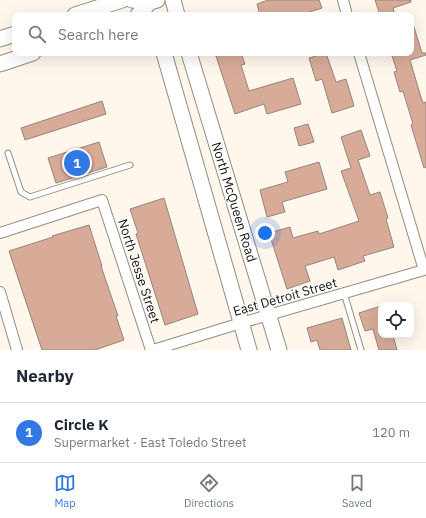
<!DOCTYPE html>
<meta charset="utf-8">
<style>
body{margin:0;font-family:"IBM Plex Sans",sans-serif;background:#f2f2f3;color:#1f2937}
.controls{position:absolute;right:12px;bottom:12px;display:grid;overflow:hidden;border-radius:8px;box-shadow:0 4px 16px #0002}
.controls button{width:36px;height:36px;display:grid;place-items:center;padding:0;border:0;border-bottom:1px solid #e0e1e3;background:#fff;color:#1f2937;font:20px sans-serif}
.you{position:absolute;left:265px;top:233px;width:14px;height:14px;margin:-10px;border:3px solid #fff;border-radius:50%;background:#1a73e8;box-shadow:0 0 0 6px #1a73e833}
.badge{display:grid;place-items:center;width:26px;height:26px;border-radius:50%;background:#3278e5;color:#fff;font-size:13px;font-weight:700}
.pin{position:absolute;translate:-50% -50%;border:2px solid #fff;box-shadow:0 1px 4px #0006}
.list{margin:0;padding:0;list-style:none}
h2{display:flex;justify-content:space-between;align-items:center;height:52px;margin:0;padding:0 16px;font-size:17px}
h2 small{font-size:13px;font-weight:400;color:#747a83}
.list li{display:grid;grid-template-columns:26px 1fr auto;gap:12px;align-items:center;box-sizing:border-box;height:60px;padding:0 16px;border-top:1px solid #e0e1e3}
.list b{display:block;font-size:15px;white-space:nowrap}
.list p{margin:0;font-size:13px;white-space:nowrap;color:#747a83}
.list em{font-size:13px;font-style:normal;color:#747a83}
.icon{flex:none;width:22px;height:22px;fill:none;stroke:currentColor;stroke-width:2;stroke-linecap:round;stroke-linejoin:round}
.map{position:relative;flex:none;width:426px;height:350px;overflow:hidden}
.search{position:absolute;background:#fff;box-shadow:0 4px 16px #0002;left:12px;right:12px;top:12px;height:44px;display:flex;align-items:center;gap:10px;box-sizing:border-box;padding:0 14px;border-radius:8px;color:#747a83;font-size:15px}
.sheet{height:112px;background:#fff}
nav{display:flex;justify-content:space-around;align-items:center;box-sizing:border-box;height:56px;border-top:1px solid #e0e1e3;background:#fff;font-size:11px;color:#747a83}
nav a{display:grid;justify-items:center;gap:2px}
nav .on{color:#3278e5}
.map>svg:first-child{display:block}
.building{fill:#d8ab99;stroke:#94857f}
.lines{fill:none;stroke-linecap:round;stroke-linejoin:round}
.service-casing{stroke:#968c81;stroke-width:7}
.minor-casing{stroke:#968c81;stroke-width:12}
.secondary-casing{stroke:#968c81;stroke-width:17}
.service{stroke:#fff;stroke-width:5}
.minor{stroke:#fff;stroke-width:10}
.secondary{stroke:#fff;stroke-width:15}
.labels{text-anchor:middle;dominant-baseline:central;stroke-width:3;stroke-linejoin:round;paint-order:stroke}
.street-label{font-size:13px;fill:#16130e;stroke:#fff}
</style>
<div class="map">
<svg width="426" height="350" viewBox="0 0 426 350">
<rect width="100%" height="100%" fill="#fff6ec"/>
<path class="building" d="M268,0H319L322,8L300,15H260L257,4Z
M375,0H411V2L393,8L395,15H380Z
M411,24H413L422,53H426V55L410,60L420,94L423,103L426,102V167L424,168L411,125L413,124L403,91L400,92L394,72L397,71L391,53H411Z
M215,53H241L245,64L241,65L249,91L293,78L301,104L267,114L264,104L235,114Z
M326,53L336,82L346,79L354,106L332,113L322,79L316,81L309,58Z
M102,101L106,114L25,140L21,128Z
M308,124L314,142L299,146L294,128Z
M361,130L370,156L358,160L370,195L380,192L388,218L386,219L394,247L363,256L365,261L338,270L334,257L305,266L310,281L287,289L269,233L290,227L293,238L318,231L319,234L359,221L341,171L351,168L341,137Z
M99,142L107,167L56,183L48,158Z
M319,162L327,189L282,202L285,212L267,217L260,190L288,182L285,172Z
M164,198L198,314L165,325L136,234L138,233L130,209Z
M89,225L102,266H101L118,316H116L124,340L95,350H42L9,251L53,237L52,236Z
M381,306V335H393L397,350H379L373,329L365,331L359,313Z
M342,318L351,350H320L317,340L311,342L307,328Z"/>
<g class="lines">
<defs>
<path id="service" d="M8,153L21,192L30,197L130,165
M344,293L361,350"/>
<path id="minor" d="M343,0L347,15
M0,233L102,200L151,350
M0,292L17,350
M153,350L241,323L424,270L359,53"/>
<path id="secondary" d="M132,0L150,2L157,0
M173,0L177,15
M75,15L122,0
M138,15L150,2
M0,39L15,34
M164,53L249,350
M189,53L279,350
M0,64L33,53"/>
</defs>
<use href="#service" class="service-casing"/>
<use href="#minor" class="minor-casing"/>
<use href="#secondary" class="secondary-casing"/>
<use href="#service" class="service"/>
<use href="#minor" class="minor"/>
<use href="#secondary" class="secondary"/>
</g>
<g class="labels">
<g class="street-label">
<text transform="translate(234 202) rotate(73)">North McQueen Road</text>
<text transform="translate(139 271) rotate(72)">North Jesse Street</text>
<text transform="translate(285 297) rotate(-16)">East Detroit Street</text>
</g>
</g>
</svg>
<div class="controls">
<button><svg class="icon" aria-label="locate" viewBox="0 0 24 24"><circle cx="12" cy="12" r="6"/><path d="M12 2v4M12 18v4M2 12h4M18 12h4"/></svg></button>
</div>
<div class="you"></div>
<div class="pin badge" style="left:77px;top:163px">1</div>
<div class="search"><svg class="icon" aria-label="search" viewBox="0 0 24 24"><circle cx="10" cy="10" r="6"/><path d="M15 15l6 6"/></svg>Search here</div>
</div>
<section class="sheet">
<h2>Nearby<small></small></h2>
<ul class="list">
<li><span class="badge">1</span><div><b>Circle K</b><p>Supermarket · East Toledo Street</p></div><em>120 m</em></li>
</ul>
</section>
<nav>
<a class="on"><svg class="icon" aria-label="map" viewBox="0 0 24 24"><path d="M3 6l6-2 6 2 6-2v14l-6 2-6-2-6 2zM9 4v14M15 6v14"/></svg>Map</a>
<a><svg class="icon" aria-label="directions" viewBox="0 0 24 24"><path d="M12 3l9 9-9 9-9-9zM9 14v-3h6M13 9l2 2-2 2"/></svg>Directions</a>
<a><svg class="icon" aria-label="saved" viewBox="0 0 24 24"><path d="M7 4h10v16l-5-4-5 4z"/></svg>Saved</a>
</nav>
